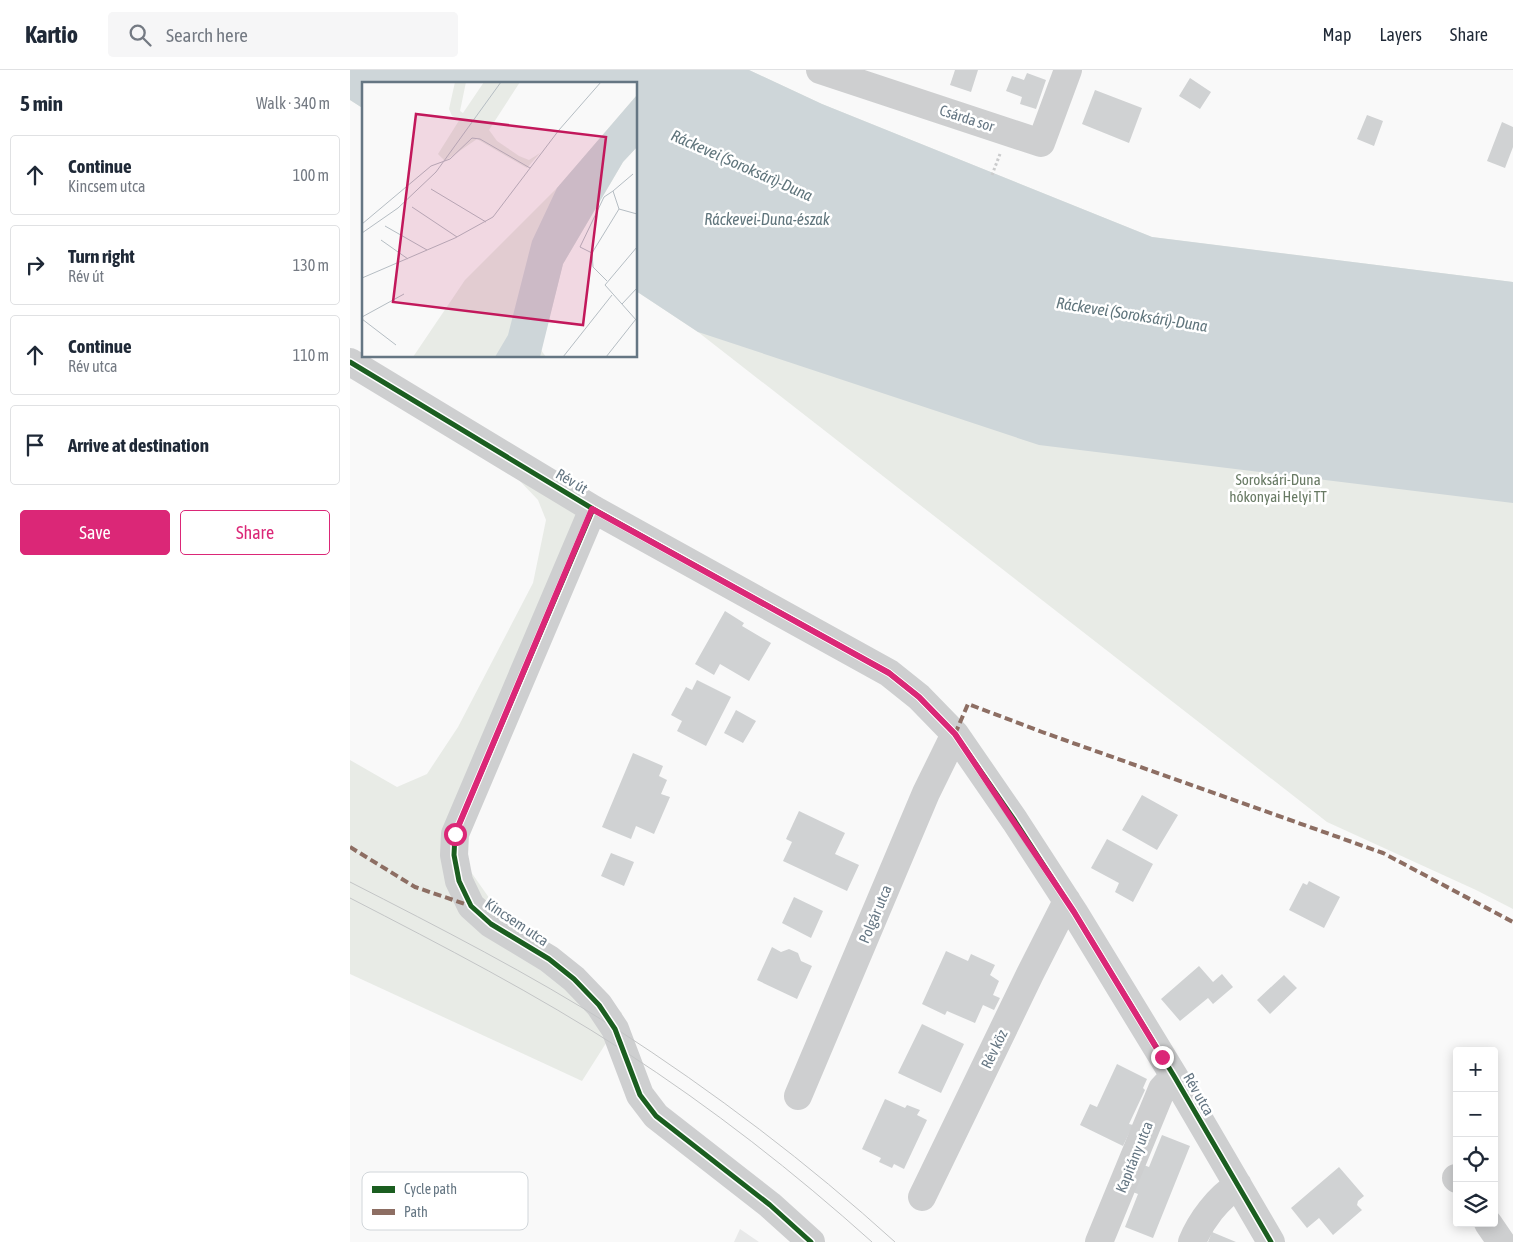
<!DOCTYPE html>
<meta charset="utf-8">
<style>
body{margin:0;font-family:"Asap Condensed",sans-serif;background:#f6f6f7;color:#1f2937}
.controls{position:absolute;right:15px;bottom:15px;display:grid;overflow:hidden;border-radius:5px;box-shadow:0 2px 12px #0003}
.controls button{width:45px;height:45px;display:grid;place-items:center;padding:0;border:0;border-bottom:1px solid #e0e1e3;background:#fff;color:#1f2937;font:25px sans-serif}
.stop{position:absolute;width:15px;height:15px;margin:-11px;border:4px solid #db2777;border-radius:50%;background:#fff}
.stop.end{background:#db2777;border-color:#fff;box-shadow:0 1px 5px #0008}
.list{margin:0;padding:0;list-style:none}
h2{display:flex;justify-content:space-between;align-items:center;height:65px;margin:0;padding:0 20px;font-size:21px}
h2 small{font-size:16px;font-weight:400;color:#747a83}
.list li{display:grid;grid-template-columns:32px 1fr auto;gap:15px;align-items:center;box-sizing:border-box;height:80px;margin:0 10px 10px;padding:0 10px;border:1px solid #e0e1e3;border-radius:5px}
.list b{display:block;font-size:19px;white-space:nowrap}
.list p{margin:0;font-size:16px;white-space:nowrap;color:#747a83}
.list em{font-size:16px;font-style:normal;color:#747a83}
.actions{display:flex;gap:10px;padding:15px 20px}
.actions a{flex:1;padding:11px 0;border:1px solid #db2777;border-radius:5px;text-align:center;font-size:18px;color:#db2777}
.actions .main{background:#db2777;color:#fff}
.icon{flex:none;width:28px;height:28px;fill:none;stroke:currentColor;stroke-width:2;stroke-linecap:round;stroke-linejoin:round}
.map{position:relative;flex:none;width:1163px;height:1172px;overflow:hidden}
header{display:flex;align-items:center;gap:30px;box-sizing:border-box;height:70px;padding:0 25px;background:#fff;border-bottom:1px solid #e0e1e3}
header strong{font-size:24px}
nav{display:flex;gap:28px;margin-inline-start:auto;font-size:18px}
.search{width:350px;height:45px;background:#f6f6f7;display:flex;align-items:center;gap:12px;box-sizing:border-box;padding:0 18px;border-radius:5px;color:#747a83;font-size:19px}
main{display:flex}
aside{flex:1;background:#fff}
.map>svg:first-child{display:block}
.built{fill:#e8e9e9}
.green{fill:#e8ebe6}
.water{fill:#ced6d9}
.building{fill:#d0d2d3}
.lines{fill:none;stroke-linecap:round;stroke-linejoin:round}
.path{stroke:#cbcccd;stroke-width:3;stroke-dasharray:2.5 2.5;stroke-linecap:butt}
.minor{stroke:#cecfd0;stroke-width:28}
.tram{stroke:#c3c5c6;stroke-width:1}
.quiet{stroke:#8d6e63;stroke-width:4;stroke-dasharray:8 4;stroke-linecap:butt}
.cycleway-casing{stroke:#fff;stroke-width:8}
.cycleway{stroke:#1b5e20;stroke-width:5}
.route{stroke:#db2777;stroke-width:6}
.labels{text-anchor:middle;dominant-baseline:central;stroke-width:5;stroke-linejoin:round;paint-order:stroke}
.street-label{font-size:15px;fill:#657683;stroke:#fff}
.park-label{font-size:15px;fill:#687a64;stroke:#fff}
.water-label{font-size:16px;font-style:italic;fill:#60757c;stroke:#fff}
.inset-road{fill:none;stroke:#b5bdc3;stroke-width:1}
.view{fill:#c2185b;fill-opacity:0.15;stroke:#c2185b;stroke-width:2.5}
.inset-edge{fill:none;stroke:#657683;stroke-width:2.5}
.key{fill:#fff;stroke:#d1d6da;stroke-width:1}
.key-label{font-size:14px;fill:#657683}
</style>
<header>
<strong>Kartio</strong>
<div class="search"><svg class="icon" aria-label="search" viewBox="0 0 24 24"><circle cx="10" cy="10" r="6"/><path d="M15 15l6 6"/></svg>Search here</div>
<nav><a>Map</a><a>Layers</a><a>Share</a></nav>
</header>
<main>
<aside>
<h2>5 min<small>Walk · 340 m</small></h2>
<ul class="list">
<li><svg class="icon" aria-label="ahead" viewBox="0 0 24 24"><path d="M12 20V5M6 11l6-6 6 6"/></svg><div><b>Continue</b><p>Kincsem utca</p></div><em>100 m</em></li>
<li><svg class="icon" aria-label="right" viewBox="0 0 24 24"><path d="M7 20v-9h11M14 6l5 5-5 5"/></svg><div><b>Turn right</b><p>Rév út</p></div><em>130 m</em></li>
<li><svg class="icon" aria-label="ahead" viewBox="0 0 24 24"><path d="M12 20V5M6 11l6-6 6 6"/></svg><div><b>Continue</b><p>Rév utca</p></div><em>110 m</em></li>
<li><svg class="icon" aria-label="arrive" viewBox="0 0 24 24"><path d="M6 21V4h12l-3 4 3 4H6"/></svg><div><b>Arrive at destination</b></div></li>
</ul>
<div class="actions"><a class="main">Save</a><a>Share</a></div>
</aside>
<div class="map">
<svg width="1163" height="1172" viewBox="0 0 1163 1172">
<rect width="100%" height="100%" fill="#f9f9f9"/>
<path class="built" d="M390,1159L409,1172H384Z"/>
<path class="green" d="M0,0H399L472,34L802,167L1163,212V839L1126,820L977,752L348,262L286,221V14H14V39L0,30Z
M150,390L247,454L107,782L156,852L216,888L272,943L265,959L232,1011L0,904V690L47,717L77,704L108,657L183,513L196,450L188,430Z"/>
<path class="water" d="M0,0H399L472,34L802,167L1163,212V433L689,375L348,262L286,221V14H14V39L0,30Z"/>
<path class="building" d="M605,0H628L621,22L600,15Z
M677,3L696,10L686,39L670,34L672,27L656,21L662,6L674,10Z
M840,8L861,22L850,39L829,26Z
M745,20L792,38L779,73L732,54Z
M1017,45L1033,51L1024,76L1007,69Z
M1152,52L1163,57V77L1155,98L1137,91Z
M375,541L394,553L392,556L421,573L399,611L370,594L364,605L345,594Z
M347,610L381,627L356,676L327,661L332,651L321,645L336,617L342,620Z
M386,640L406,651L393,673L374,663Z
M283,683L313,696L309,706L317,710L311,724L320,727L304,764L286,756L281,769L252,757Z
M792,725L828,745L807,780L772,760Z
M449,741L495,763L485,784L509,795L497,821L433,791L442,772L436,769Z
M757,769L803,794L783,832L765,822L769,813L741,798Z
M261,783L284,792L274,816L251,806Z
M959,811L990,827L974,858L939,840L953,813L957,815Z
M444,827L473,841L461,868L432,853Z
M422,877L431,882L439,879L448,883L451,891L462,896L447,929L407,910Z
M596,881L618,891L621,884L645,895L640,905L649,911L643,925L650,928L644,940L633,935L625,953L597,941L595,945L572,934Z
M849,896L863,912L872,904L883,917L863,934L858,928L830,951L811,929Z
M934,905L947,918L920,944L907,930Z
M572,954L614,974L591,1023L548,1003Z
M767,994L797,1009L793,1018L795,1020L779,1054L783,1055L773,1076L730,1055L740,1034L747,1037Z
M535,1029L555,1038L557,1035L570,1040L567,1045L577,1050L554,1099L544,1094L542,1098L529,1092L531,1088L512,1079Z
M812,1065L840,1076L803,1168L775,1157L788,1124L780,1121L791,1094L799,1097Z
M989,1097L1014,1126L1008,1131L1007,1135L1012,1140L983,1165L969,1148L957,1158L941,1138Z
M862,1162L886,1172H858Z"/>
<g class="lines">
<path class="path" d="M642,105L650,84"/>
<path class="minor" d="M470,0L691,73L718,0
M0,292L243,439L539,603L569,627L605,664L665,751L724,842L824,1006L921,1172
M243,439L105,764L104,785L109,811L121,836L141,854L199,889L224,909L249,935L265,959L290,1025L306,1046L420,1135L461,1172
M448,1026L576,723L605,664
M1106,1108L1107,1109
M572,1127L680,904L717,831
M1138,1153L1151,1172
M749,1172L812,1019L824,1006
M842,1172C851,1150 868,1128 888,1115"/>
<path class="tram" d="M0,812C90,858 180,904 265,958C364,1022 458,1093 545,1172
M0,828C93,876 186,924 274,981C362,1038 444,1102 522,1172"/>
<path class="quiet" d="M605,664L618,634L692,662L1033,783L1163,852
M0,777L65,817L121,836"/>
<defs>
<path id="cycleway" d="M0,292L243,439L539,603L569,627L605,664L665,751L724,842L824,1006L921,1172
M243,439L105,764L104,785L109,811L121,836L141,854L199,889L224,909L249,935L265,959L290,1025L306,1046L420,1135L461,1172"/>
</defs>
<use href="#cycleway" class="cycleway-casing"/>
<use href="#cycleway" class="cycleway"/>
</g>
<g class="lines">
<path class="route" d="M105,764L242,439L539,603L569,627L605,664L724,842L812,987"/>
</g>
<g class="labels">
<g class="street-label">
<text transform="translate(617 48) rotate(18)">Csárda sor</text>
<text transform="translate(222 411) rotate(31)">Rév út</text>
<text transform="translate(525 844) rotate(-67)">Polgár utca</text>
<text transform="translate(167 852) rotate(34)">Kincsem utca</text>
<text transform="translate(644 979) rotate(-64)">Rév köz</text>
<text transform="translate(849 1024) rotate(60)">Rév utca</text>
<text transform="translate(784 1087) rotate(-68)">Kapitány utca</text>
</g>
<g class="park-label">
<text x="928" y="409">Soroksári-Duna<tspan x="928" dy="17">hókonyai Helyi TT</tspan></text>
</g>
<g class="water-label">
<text transform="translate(392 95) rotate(24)">Ráckevei (Soroksári)-Duna</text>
<text x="417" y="149">Ráckevei-Duna-észak</text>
<text transform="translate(782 244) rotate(9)">Ráckevei (Soroksári)-Duna</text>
</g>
</g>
<g transform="translate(12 12)">
<rect width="275" height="275" fill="#f9f9f9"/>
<path d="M93,0H104L98,29L101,31L122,0H158L127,48L135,59L157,74L167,78L178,71L165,86L115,57L83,79L76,72L98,37L90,34L87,27ZM275,13V65L261,80L201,182L179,268L184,275H51L103,198L195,106Z" fill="#e8ebe6"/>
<path d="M275,13V65L261,80L201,182L178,275H133L146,253L170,159L195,106Z" fill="#ced6d9"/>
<path class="inset-road" d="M69,107L124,140M50,125L95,155M257,127L251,109L271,92M0,142L69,84L88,77L110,56L118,57L168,86M23,144L65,168M0,151L36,126L74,90L139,0M19,158L46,177M275,165L243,203L275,239M230,171L257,127L275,132M0,196L93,156L131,135L197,48L239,0M245,199L231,185L230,171L218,165L242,115L251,109M260,222L275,206M0,235L42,212M0,237L34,263M201,275L250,213M244,275L274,237"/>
<path class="view" d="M54,32L244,55L221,243L31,220Z"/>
<rect width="275" height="275" class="inset-edge"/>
</g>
<rect x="12" y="1102" width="166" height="58" rx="8" class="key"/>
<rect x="22" y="1116" width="23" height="7" fill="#1b5e20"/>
<rect x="22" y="1139" width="23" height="6" fill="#8d6e63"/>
<g class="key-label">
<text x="54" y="1124">Cycle path</text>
<text x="54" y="1147">Path</text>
</g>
</svg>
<div class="controls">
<button>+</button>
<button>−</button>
<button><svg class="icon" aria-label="locate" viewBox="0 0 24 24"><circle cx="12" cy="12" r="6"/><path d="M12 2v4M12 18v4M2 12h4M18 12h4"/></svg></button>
<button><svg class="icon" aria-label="layers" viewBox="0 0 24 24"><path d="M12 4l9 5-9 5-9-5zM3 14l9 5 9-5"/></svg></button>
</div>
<div class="stop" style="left:105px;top:764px"></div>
<div class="stop end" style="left:812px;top:987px"></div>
</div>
</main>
